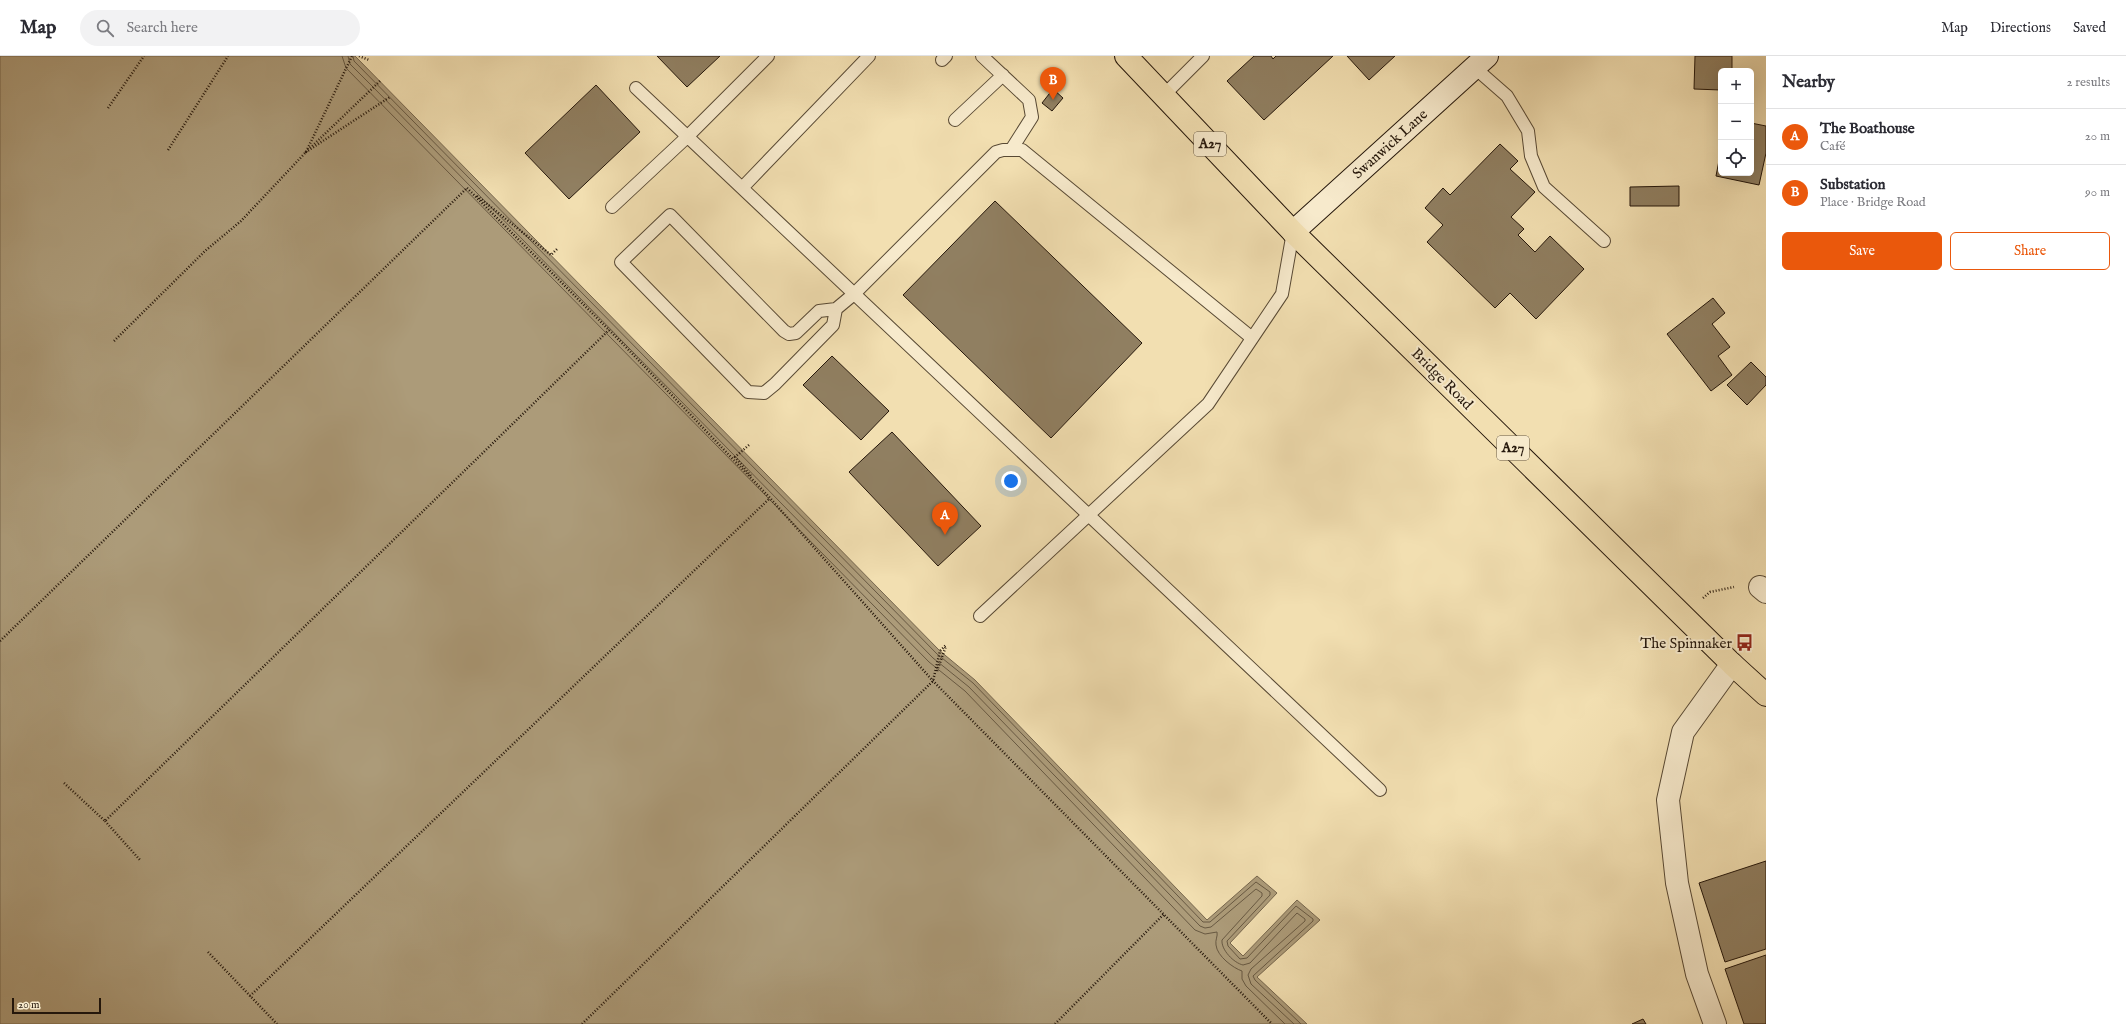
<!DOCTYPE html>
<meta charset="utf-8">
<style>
body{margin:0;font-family:"IM FELL English",serif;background:#f2f2f3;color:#2b2b33}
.controls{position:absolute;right:12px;top:12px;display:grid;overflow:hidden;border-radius:6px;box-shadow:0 4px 16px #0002}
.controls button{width:36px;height:36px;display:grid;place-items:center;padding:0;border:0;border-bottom:1px solid #e1e1e2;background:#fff;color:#2b2b33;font:20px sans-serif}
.scale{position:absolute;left:12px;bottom:10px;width:89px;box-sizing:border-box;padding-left:4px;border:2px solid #25170b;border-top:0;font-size:11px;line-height:14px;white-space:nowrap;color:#25170b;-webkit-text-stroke:3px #f7eacc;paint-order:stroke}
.you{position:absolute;left:1011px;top:425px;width:14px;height:14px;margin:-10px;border:3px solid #fff;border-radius:50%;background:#1a73e8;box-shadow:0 0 0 6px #1a73e833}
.badge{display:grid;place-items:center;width:26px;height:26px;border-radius:50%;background:#ea580c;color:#fff;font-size:13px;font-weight:700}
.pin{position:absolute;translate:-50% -33px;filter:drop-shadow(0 1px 2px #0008)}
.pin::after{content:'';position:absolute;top:21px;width:14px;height:12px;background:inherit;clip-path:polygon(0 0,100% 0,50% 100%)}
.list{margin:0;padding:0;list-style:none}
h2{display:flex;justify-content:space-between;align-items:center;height:52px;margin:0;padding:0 16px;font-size:17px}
h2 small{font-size:13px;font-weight:400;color:#7c7c81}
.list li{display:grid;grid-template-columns:26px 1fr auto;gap:12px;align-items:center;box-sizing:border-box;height:56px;padding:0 16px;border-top:1px solid #e1e1e2}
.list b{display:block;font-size:15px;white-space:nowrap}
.list p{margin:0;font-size:13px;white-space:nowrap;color:#7c7c81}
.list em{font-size:13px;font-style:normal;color:#7c7c81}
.actions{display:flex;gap:8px;padding:12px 16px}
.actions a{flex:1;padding:9px 0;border:1px solid #ea580c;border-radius:6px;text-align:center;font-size:14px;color:#ea580c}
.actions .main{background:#ea580c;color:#fff}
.icon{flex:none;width:22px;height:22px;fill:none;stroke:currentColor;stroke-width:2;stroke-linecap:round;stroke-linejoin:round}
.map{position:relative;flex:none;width:1766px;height:968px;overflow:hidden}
header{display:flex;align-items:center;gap:24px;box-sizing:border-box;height:56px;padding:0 20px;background:#fff;border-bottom:1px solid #e1e1e2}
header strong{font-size:19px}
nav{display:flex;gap:22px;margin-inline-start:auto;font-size:14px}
.search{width:280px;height:36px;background:#f2f2f3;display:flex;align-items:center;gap:10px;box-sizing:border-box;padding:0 14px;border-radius:22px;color:#7c7c81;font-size:15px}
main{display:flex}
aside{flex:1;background:#fff}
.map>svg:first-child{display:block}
.water{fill:#ac9b79;stroke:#76664d}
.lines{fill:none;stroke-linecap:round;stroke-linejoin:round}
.shore{stroke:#685942;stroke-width:1}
.building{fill:#907f61;stroke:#25170b}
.lane-casing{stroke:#584934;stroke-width:14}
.street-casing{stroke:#584934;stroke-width:24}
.secondary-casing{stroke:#25170b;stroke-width:24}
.primary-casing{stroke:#25170b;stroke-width:24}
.path{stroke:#25170b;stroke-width:2.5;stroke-dasharray:1 2;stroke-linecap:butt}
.lane{stroke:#f7eacc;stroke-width:12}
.street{stroke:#f7eacc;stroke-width:22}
.secondary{stroke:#f7eacc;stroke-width:22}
.primary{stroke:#f2dfb1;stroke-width:22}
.labels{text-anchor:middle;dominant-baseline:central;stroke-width:4;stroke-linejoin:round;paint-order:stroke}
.shield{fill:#f7eacc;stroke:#645645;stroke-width:1}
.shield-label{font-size:14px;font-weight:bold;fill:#25170b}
.street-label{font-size:15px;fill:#25170b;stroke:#f7eacc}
.poi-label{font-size:15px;fill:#25170b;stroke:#f7eacc;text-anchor:end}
</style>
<header>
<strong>Map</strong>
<div class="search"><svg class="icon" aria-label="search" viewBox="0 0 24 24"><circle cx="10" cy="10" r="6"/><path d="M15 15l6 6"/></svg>Search here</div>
<nav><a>Map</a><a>Directions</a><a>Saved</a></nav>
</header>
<main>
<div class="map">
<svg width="1766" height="968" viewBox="0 0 1766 968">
<rect width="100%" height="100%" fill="#f2dfb1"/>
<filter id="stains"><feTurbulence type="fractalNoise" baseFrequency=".005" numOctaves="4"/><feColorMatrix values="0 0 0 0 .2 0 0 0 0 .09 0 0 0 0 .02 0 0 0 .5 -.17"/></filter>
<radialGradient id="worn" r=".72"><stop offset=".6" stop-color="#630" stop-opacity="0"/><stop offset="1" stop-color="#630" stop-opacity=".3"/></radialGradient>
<path class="water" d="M0,0H355L940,595L975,624L1207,864L1257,820L1277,837L1230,887L1243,900L1297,844L1320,864L1257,921L1307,968H0Z"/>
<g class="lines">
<path class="shore" d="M342,0L346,12L929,606L965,635L1195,874L1205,878L1217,876C1218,880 1215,884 1216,889C1217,900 1233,912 1242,915V923L1246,930L1285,968
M348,0L350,8L373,31L933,602L969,631L1200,870L1205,872L1211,871L1256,833L1262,837V840L1222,884C1221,894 1234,907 1243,909L1250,907L1297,857L1305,863V865L1251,913L1248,919L1251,928L1294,968
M353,0L354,5L937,598L973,627L1203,866H1210L1256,826L1270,836V839L1227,885L1228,890L1240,903L1247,902L1296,850L1313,863V865L1253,920L1255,924L1301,968"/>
</g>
<path class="building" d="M657,0H720L687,31Z
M1254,0H1271L1273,3L1276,0H1333L1264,64L1227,25Z
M1347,0H1395L1369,24Z
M1695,0H1732V15H1721V34L1694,33Z
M596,29L640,76L569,143L525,97Z
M1053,33L1063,42L1052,55L1042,47Z
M1751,67L1766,70V97L1759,129L1716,120L1721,94V117H1751Z
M1500,88L1518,105L1510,113L1535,136L1511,161L1524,173L1518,179L1535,196L1550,180L1584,213L1536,263L1510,237L1495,252L1427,186L1443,169L1425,152L1443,132L1450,139Z
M1679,130V150H1630V131Z
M995,145L1142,287L1051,382L903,239Z
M1713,242L1725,257L1712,268L1730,291L1718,300L1732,319L1711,335L1667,278Z
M832,300L889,355L861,384L803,329Z
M1751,306L1766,321V329L1747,349L1727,329Z
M892,376L981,470L938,510L849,416Z
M1766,805V893L1725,906L1699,827Z
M1766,899V968H1744L1725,913Z
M1643,963L1646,968H1632Z"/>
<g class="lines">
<defs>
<path id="lane" d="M982,0L1029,44L1032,61L1011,94
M942,4L946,0
M1475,12L1507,40L1528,75L1531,100L1544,131L1604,185
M636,32L1380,734
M1164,39L1203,0
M955,64L1003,19
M742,132L869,0
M612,151L687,81L768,0
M836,253L833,269L775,328L764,337L748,336L621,206L670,159L784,275L789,278L796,277L819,255L836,253L854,238L996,96L1003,94H1022L1252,282
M980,560L1208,348L1282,238L1293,176"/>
<path id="street" d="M1760,531L1766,536
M1715,968L1697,918L1677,827L1668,744L1683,676L1732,608"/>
<path id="secondary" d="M1293,176L1487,0"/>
<path id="primary" d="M1126,0L1293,176L1732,608L1766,639"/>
</defs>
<use href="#lane" class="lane-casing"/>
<use href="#street" class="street-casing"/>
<use href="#secondary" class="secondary-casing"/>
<use href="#primary" class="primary-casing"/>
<path class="path" d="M359,0L369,4
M380,25L306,96L390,41
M108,52L144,0
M168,94L228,0
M467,132L623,288L770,442L933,625L1272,968
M477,140L551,199L557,193
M114,285L205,195L241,165L306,96L352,0
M749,389L735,401L751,420
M1703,542L1710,536L1734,531
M0,585L467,132
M937,615L946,590
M64,727L105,765L609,274
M105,765L140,804
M208,896L277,968
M250,940L770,442
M582,968L933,625L940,595L946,589
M1055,968L1164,858"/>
<use href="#lane" class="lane"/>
<use href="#street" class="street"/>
<use href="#secondary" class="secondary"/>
<use href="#primary" class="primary"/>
</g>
<defs>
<symbol id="bus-bare" viewBox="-9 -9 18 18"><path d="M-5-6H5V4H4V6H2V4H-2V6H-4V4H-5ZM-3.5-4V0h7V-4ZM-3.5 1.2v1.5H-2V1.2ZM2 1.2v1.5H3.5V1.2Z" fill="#8f2418" stroke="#f7eacc" stroke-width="2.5" paint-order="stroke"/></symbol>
</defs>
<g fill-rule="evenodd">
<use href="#bus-bare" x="1732" y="574" width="25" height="25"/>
</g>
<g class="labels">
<g class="shield">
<rect x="1194" y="76" width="32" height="24" rx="3"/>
<rect x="1497" y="380" width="32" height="24" rx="3"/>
</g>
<g class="shield-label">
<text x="1210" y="88">A27</text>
<text x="1513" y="392">A27</text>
</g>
<g class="street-label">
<text transform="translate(1390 88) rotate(-42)">Swanwick Lane</text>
<text transform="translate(1442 323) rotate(45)">Bridge Road</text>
</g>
<g class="poi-label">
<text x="1732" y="587">The Spinnaker</text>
</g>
</g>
<rect width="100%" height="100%" filter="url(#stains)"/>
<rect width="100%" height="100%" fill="url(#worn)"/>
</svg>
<div class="controls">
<button>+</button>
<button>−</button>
<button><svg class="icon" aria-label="locate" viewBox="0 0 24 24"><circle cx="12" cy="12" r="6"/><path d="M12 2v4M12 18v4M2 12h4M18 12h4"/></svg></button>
</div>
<div class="scale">20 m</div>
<div class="you"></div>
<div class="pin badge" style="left:945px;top:479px">A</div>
<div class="pin badge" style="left:1053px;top:44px">B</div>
</div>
<aside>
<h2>Nearby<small>2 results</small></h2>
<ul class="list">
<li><span class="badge">A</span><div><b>The Boathouse</b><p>Café</p></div><em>20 m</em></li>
<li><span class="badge">B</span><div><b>Substation</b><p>Place · Bridge Road</p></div><em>90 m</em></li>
</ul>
<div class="actions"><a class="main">Save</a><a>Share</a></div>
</aside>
</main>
